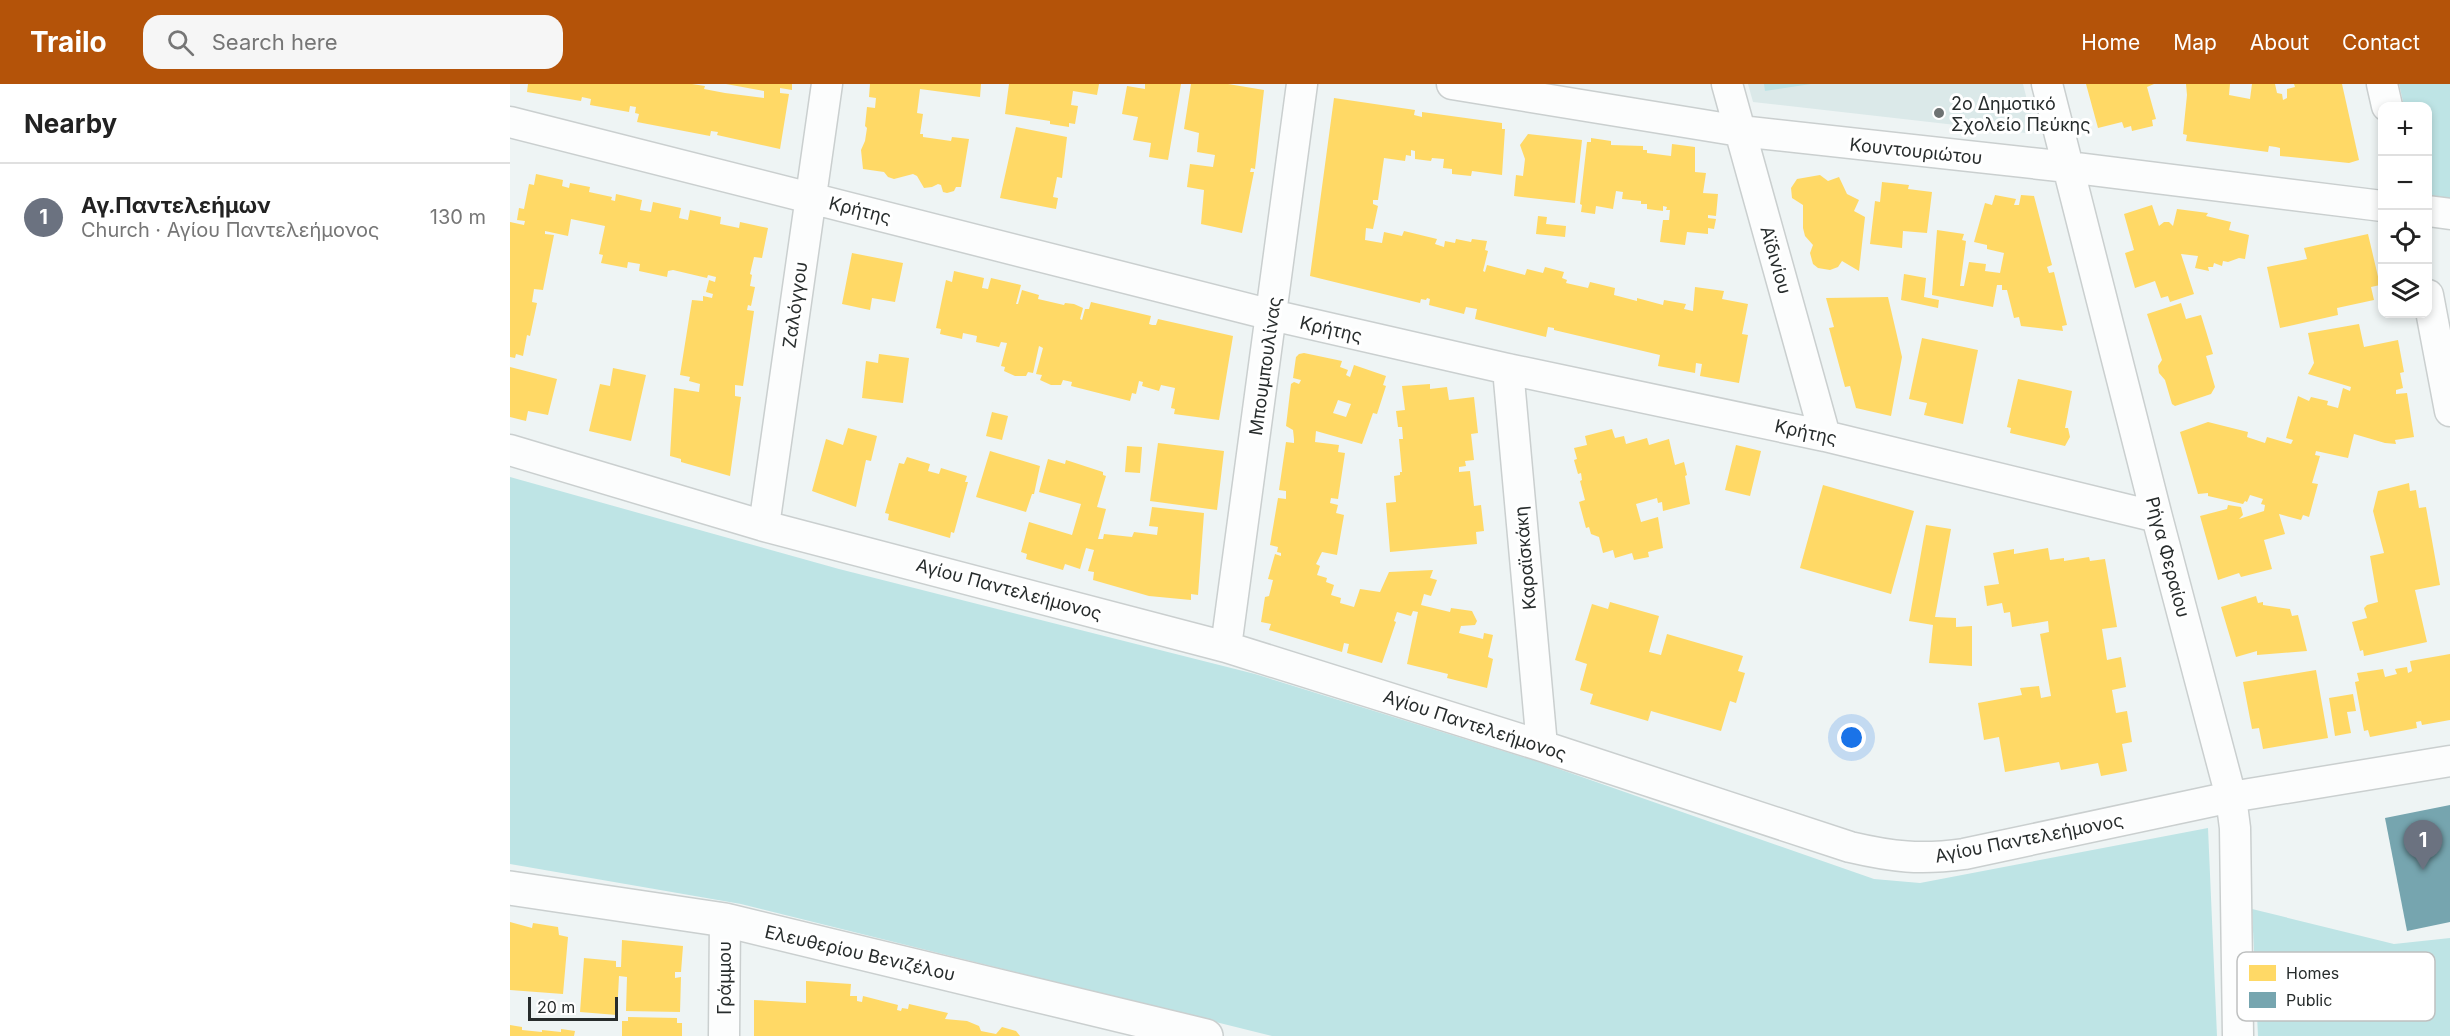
<!DOCTYPE html>
<meta charset="utf-8">
<style>
body{margin:0;font-family:Inter,sans-serif;background:#f6f6f6;color:#222}
.controls{position:absolute;right:18px;top:18px;display:grid;overflow:hidden;border-radius:12px;box-shadow:0 3px 9px #0003}
.controls button{width:54px;height:54px;display:grid;place-items:center;padding:0;border:0;border-bottom:2px solid #e0e0e0;background:#fff;color:#222;font:30px sans-serif}
.scale{position:absolute;left:18px;bottom:15px;width:90px;box-sizing:border-box;padding-left:6px;border:3px solid #272c2c;border-top:0;font-size:16px;line-height:21px;white-space:nowrap;color:#272c2c;-webkit-text-stroke:4px #fff;paint-order:stroke}
.you{position:absolute;left:1342px;top:654px;width:21px;height:21px;margin:-15px;border:4px solid #fff;border-radius:50%;background:#1a73e8;box-shadow:0 0 0 9px #1a73e833}
.badge{display:grid;place-items:center;width:39px;height:39px;border-radius:50%;background:#b45309;color:#fff;font-size:20px;font-weight:700}
.pin{position:absolute;translate:-50% -50px;filter:drop-shadow(0 2px 3px #0008)}
.pin::after{content:'';position:absolute;top:32px;width:21px;height:18px;background:inherit;clip-path:polygon(0 0,100% 0,50% 100%)}
.list{margin:0;padding:0;list-style:none}
h2{display:flex;justify-content:space-between;align-items:center;height:78px;margin:0;padding:0 24px;font-size:26px}
h2 small{font-size:20px;font-weight:400;color:#767676}
.list li{display:grid;grid-template-columns:39px 1fr auto;gap:18px;align-items:center;box-sizing:border-box;height:108px;padding:0 24px;border-top:2px solid #e0e0e0}
.list b{display:block;font-size:22px;white-space:nowrap}
.list p{margin:0;font-size:20px;white-space:nowrap;color:#767676}
.list em{font-size:20px;font-style:normal;color:#767676}
.icon{flex:none;width:33px;height:33px;fill:none;stroke:currentColor;stroke-width:2;stroke-linecap:round;stroke-linejoin:round}
.map{position:relative;flex:none;width:1940px;height:952px;overflow:hidden}
header{display:flex;align-items:center;gap:36px;box-sizing:border-box;height:84px;padding:0 30px;background:#b45309;color:#fff}
header strong{font-size:28px}
nav{display:flex;gap:33px;margin-inline-start:auto;font-size:21px}
.search{width:420px;height:54px;background:#f6f6f6;display:flex;align-items:center;gap:15px;box-sizing:border-box;padding:0 21px;border-radius:18px;color:#767676;font-size:22px}
main{display:flex}
aside{flex:1;background:#fff}
.map>svg:first-child{display:block}
.built{fill:#dbe9e9}
.green{fill:#bee4e5}
.homes{fill:#ffd966;fill-rule:evenodd}
.public{fill:#76a5af}
.lines{fill:none;stroke-linecap:round;stroke-linejoin:round}
.minor-casing{stroke:#cacfcf;stroke-width:33}
.tertiary-casing{stroke:#cacfcf;stroke-width:36}
.minor{stroke:#fcfdfd;stroke-width:30}
.tertiary{stroke:#fcfdfd;stroke-width:33}
.poi-dot{fill:#6d7272;stroke:#fff;stroke-width:2}
.labels{text-anchor:middle;dominant-baseline:central;stroke-width:6;stroke-linejoin:round;paint-order:stroke}
.poi-label{font-size:18px;fill:#272c2c;stroke:#fff;text-anchor:start}
.street-label{font-size:18px;fill:#272c2c;stroke:#fff}
.key{fill:#fff;stroke:#bec0c0;stroke-width:1.5}
.key-label{font-size:16px;fill:#272c2c}
</style>
<header>
<strong>Trailo</strong>
<div class="search"><svg class="icon" aria-label="search" viewBox="0 0 24 24"><circle cx="10" cy="10" r="6"/><path d="M15 15l6 6"/></svg>Search here</div>
<nav><a>Home</a><a>Map</a><a>About</a><a>Contact</a></nav>
</header>
<main>
<aside>
<h2>Nearby<small></small></h2>
<ul class="list">
<li><span class="badge" style="background:#6b7280">1</span><div><b>Αγ.Παντελεήμων</b><p>Church · Αγίου Παντελεήμονος</p></div><em>130 m</em></li>
</ul>
</aside>
<div class="map">
<svg width="1940" height="952" viewBox="0 0 1940 952">
<rect width="100%" height="100%" fill="#eef4f4"/>
<path class="built" d="M1238,0H1513L1523,40L1522,46L1516,49L1243,18Z"/>
<path class="green" d="M1254,0H1301L1255,7Z
M1889,0H1940V115L1918,113V22H1894Z
M0,393L329,485L745,590L1029,678L1364,795L1410,799L1698,744L1707,952H762L231,820L0,780Z
M1742,825L1884,860L1940,854V952H1748Z"/>
<path class="homes" d="M18,0H182L195,2L194,5L215,9L254,14V7L216,0H282V6L270,4V9L279,10L270,65L207,51L208,48L201,47L200,52L127,38L129,30L125,29L126,23L120,22L119,28L80,21L81,15L72,13L71,17L17,8Z
M360,0H471L470,13L410,5L407,29L413,30L410,50H413V53L441,57L442,53L459,55L451,103H446L444,107L437,109L433,108L431,101L428,100L422,103L414,104L407,92L403,90L384,95L378,93L374,88L353,85L351,66L355,57L357,44L355,42L357,23L365,24L366,14L359,13Z
M499,0H589L587,11L563,7L561,21L568,22L565,40L559,39V43L540,40V37L495,30Z
M635,0H671L658,76L639,73L641,59L623,56L628,33L612,30L617,2L635,5Z
M681,0H718L754,6L745,85L741,84L740,88H744L732,149L691,140L694,106L677,103L680,80L703,83L705,71L687,68L689,49L674,45Z
M1576,0H1644L1637,3L1646,35L1642,36L1643,42L1622,47L1621,42L1614,44L1612,38L1588,44Z
M1676,0H1720L1719,11L1740,15L1742,0H1765L1767,9L1772,10L1773,16L1777,14V5L1785,3L1784,0H1832L1849,76L1839,79L1770,72V64L1766,63L1759,62L1758,68L1676,57L1677,51L1673,50L1677,11Z
M824,14L905,26L904,31L912,33V28L992,39V45H995L992,91L962,87L961,92L942,90V85L933,84L934,75L922,74L921,77L905,75V67L901,66V72L896,71L895,77L874,74L868,116H863V120L868,122L863,145L856,144L855,156L872,159L874,148L892,152L894,147L927,155L925,160L934,163L935,157L945,159L946,155L961,158L962,155L977,157L975,166L978,167L973,187L975,188L977,181L1015,191L1017,185L1033,189L1035,183L1054,188L1052,194L1057,196L1056,199L1078,204L1080,198L1105,204L1104,211L1127,217V214L1153,221L1154,216L1176,220L1174,225L1183,227L1185,203L1214,207L1212,215L1238,220L1232,250L1238,251L1229,299L1190,292L1192,280L1186,279L1185,289L1148,282L1150,271L1044,246V244L1038,243L1036,253L965,235L967,225L956,223L954,230L919,221L920,215L917,214L916,216L911,215L910,219L800,192Z
M506,43L557,53L552,94L547,93L543,113L548,114L546,125L490,114Z
M1018,50L1072,56L1065,119L1004,112L1006,91L1013,92L1015,75L1010,61Z
M1081,54L1101,57V61L1133,62V66H1137V69L1161,72L1162,60L1185,63V88L1196,89L1193,109L1208,110L1206,132L1198,131V134L1206,135L1204,145L1198,144V150L1177,148L1175,161L1150,158L1153,136H1159L1160,126H1156L1157,123L1153,122V127L1137,125V120H1131V117L1112,115L1113,108L1106,107L1103,125L1086,122L1085,130L1071,128L1072,121L1070,120L1077,58H1081Z
M26,90L53,96L52,102L59,104L60,99L80,103L79,108L102,113L101,116L105,117L106,110L132,116L130,126L141,128L143,118L171,124L169,134L178,136L180,126L211,133L210,140L229,144L230,138L258,144L252,174L244,173L240,190L242,191L240,202L245,203L241,222L238,221L237,226L244,227L233,302L225,301V312L231,313L220,392L171,378V375L160,372L164,304L189,308L190,300L179,297L180,293L170,291L182,216L193,217V212L202,214L203,210L196,208L199,196L205,198L206,193L198,191L197,194L163,186L158,187L157,193L129,187L130,180L118,178L117,184L91,179L93,171L89,170L95,142L61,135L58,152L35,147V150L44,151L33,206L24,205L22,218L27,219L20,252L17,251L13,272L6,270L5,274L0,273V138L14,141L15,137L7,136L9,124L14,125L19,100L24,101Z
M1310,91L1318,97L1329,93L1337,110L1349,116L1344,127L1355,133L1349,187L1332,177L1328,183L1320,186L1308,184L1303,180L1300,169L1303,161L1295,152L1293,144V121L1282,114L1281,104L1287,95Z
M1372,98L1399,101L1398,105L1422,108L1417,149L1393,147L1392,164L1360,160L1365,117L1370,118Z
M1485,111L1506,115L1504,121H1509L1511,111L1524,112L1542,181L1537,183L1539,189L1544,188L1557,241L1552,242L1553,247L1511,242L1509,233L1504,234L1497,206H1492V201H1487L1483,223L1422,211L1427,146L1454,150L1452,156L1456,157L1450,202H1454L1459,178L1476,180L1475,187L1490,189L1494,169L1477,165V161L1464,158L1475,119L1482,121Z
M1642,121L1649,142L1654,138H1659L1663,142L1667,125L1698,129L1696,132L1721,138L1719,146L1739,151L1735,175L1729,174L1718,178L1713,177L1712,182L1704,179L1703,183H1698L1699,187L1685,184L1688,172L1671,170L1684,210L1660,218L1658,212L1651,214L1645,197L1625,204L1615,169L1624,166L1614,130Z
M1028,132L1037,133L1036,140L1056,142L1055,153L1026,150Z
M1858,150L1870,201L1861,203L1864,216L1827,224L1828,231L1770,244L1757,183L1797,175L1794,164Z
M342,169L393,179L385,218L362,214L360,226L332,220Z
M444,187L474,194L472,204L478,205L481,194L511,201L506,220H508L512,206L529,211L528,215L554,221L555,219L564,220L573,224L570,235L572,236L575,225H579L581,218L641,232L639,240L642,241H646L648,235L723,252L709,336L664,330L665,325L661,324L665,304L651,301L649,307L632,302L633,298L629,297L626,310L622,309L620,317L561,302L562,298L553,296L551,301H541L530,296L532,291L526,290L533,264L529,262L523,289L518,288L516,292H505L494,287L495,283L491,282L497,259L491,258L489,263L466,258L467,252L453,249L452,255L430,250L431,245L426,244L436,196L442,198Z
M1394,190L1416,194L1414,213L1429,216L1428,224L1391,216Z
M1378,213L1392,273L1381,332L1346,324L1340,302L1335,303L1319,244L1324,243L1316,214Z
M1671,219L1676,235L1691,231L1703,270L1696,272L1705,303L1701,310L1665,322L1662,320L1655,296L1649,289L1648,282L1652,276L1637,230Z
M1849,240L1854,263L1888,256L1894,288L1890,289L1893,304L1886,306V310L1897,309L1904,353L1885,356L1886,360L1875,359L1844,350L1838,374L1806,367L1805,371L1810,372L1802,399L1808,400L1799,433L1793,431L1791,436L1769,430L1775,450L1754,456L1762,485L1731,493L1729,489L1708,496L1690,432L1717,425L1718,421L1731,423L1733,431L1729,435L1754,427L1755,421L1751,420L1753,415L1740,411L1737,418L1735,417L1733,420L1698,412V409L1688,410L1670,348L1698,338L1738,348L1737,353L1755,359L1757,353L1781,360L1783,356L1776,354L1788,312L1799,317L1801,313L1818,317L1817,321L1828,324L1833,304L1840,307L1841,303L1798,290L1804,279L1798,249Z
M1412,254L1468,266L1453,340L1414,331L1417,319L1399,315Z
M794,269L832,277L830,283L838,286L836,291L840,293L844,281L876,292L873,301L876,302L867,330L863,329L852,360L806,347L805,358L829,361L828,368L835,369L828,415L821,414L820,419L828,421L826,429L834,431L827,471L812,468L806,480L810,482L807,491L817,494L816,498L824,501L821,511L831,514L830,519L844,523L850,505L870,508L879,488L923,486L920,494L927,496L921,512L914,510L911,521L940,528L941,524L962,527L967,537L965,541L951,542L949,549L973,555L974,549L983,551L978,573L983,575L977,604L937,594L938,590L897,580L908,528L903,527L901,532L887,528L884,537L886,538L872,579L837,569L839,560L834,559L832,568L759,546L761,540L751,538L755,513L759,512L763,496L758,495L765,470L771,472V469L767,468L768,463L760,461L768,414L776,415V407L769,406L776,358L784,359V355L783,346L776,342L781,300L784,298L789,300L791,296L783,294L786,273L789,270ZM828,316L841,320L836,333L823,329Z
M369,270L399,274L393,319L352,314L356,277L368,279Z
M0,283L47,295L38,331L18,327L16,337L0,333Z
M103,284L136,291L121,357L79,347L90,300L100,302Z
M1508,295L1562,307L1555,344H1558L1560,353L1555,362L1500,349L1501,344L1497,343Z
M920,300V305L937,303L939,316L964,313L968,349L961,350L964,376L955,377L956,382L949,383V388L960,387L964,422L971,421L974,447L966,448L967,460L880,468L876,419L886,418L884,392L890,391V388H892L889,355H893L892,343H888L886,327L895,326L892,302Z
M482,328L498,332L492,356L476,352Z
M338,344L367,352L361,377L356,376L346,423L302,407L316,355L333,361Z
M1102,345L1105,354L1114,352L1116,360L1137,354L1139,361L1159,355L1165,381L1174,378L1177,391L1175,392L1180,420L1153,427L1152,418L1148,419L1147,414L1126,420L1131,438L1148,433L1153,464L1138,468L1139,473L1124,476L1122,469L1105,474L1103,466L1093,469L1089,453L1081,450L1079,443L1076,444L1069,418L1075,416L1070,397L1072,396L1071,389L1068,390L1064,376L1067,375L1064,364L1077,361L1075,352Z
M648,359L714,367L707,426L640,417Z
M1226,361L1251,367L1240,412L1215,406Z
M617,362L632,363L630,389L615,388Z
M480,367L530,382L524,410H522L516,428L466,413Z
M397,373L420,380L418,387L429,390L431,384L457,392L455,398H458L444,449L441,448L440,454L378,436L379,430L375,429L389,379L394,380Z
M538,375L555,380L556,376L593,388V391L596,392L587,423L596,425L588,455H593L594,450L622,453L624,448L647,451L648,443L639,442L642,423L694,429L688,511L681,510V516L639,512L583,496L584,488L578,487L584,466L576,464L570,485L555,480L553,486L516,475L517,470L511,468L519,438L562,451L571,420L529,408Z
M1899,399L1900,407L1906,406L1909,424L1916,423L1930,501L1905,506L1917,558L1854,572L1853,566L1850,567L1842,538L1857,534L1854,524L1857,521L1868,518L1860,472L1874,469L1863,427L1868,407Z
M1313,401L1404,427L1381,510L1290,484Z
M1416,441L1441,445L1425,533L1446,534V543L1462,542V582L1419,579L1423,541L1399,537Z
M1538,464L1540,476L1554,474V477L1579,473L1580,477L1595,475L1607,543L1592,545L1597,576L1611,573L1616,603L1602,606L1606,629L1617,627L1622,658L1612,660L1617,687L1591,692L1588,679L1551,686L1549,678L1495,688L1489,653L1474,656L1468,619L1512,611L1510,604L1529,602L1531,614L1541,612L1530,550L1539,548L1538,537L1502,543L1500,528L1494,529L1492,519L1477,522L1474,502L1489,500L1483,469L1504,465V470Z
M1746,512L1748,519L1753,518V521L1780,525L1782,532L1788,531L1797,567L1747,571V567L1726,573L1711,523Z
M1100,518L1149,532L1139,568L1151,571L1157,550L1233,572L1228,587L1235,589L1226,619L1220,617L1211,647L1141,627L1138,637L1080,620L1083,610L1070,606L1077,580L1065,576L1082,520L1098,525Z
M1940,570V636L1912,641L1911,637L1906,638L1907,644L1860,653L1858,646L1854,647L1845,598L1849,597L1847,589L1873,585L1875,593L1887,590L1885,585L1897,583L1898,589L1902,587L1900,577Z
M1806,586L1818,654L1753,665L1749,644L1742,645L1733,598Z
M1843,610L1846,627L1837,628L1841,649L1825,652L1819,614Z
M0,838L22,844L23,839L48,843L49,851L58,853L53,910L0,906Z
M112,856L173,862L171,888H165V894L171,893L170,928L116,927L117,893L109,892L107,931L70,928L74,874L106,877V883H111Z
M296,897L341,900L340,912H347V917L352,918L353,912L388,921L387,926L391,927L392,924L398,925L399,920L438,929L435,935L457,937L469,942L471,947L486,950L492,943L506,947L510,952H244V916L296,919Z
M118,933L167,934V939H172V952H112V937H118Z
M0,941L12,943V946L32,948V946L51,948V945L65,947L64,952H0Z"/>
<path class="public" d="M1940,721V838L1897,847L1875,734Z"/>
<g class="lines">
<defs>
<path id="minor" d="M942,0L1230,47L1558,83L1872,122
M1217,0L1315,352
M1537,0L1647,433L1721,713L1725,744L1728,952
M1872,0L1877,22
M0,38L762,231L998,285L1315,352L1647,433
M1918,127L1940,130
M1918,211L1940,327
M998,285L1032,662
M0,366L254,442L716,563L1032,662L1340,763C1383,773 1410,776 1454,770L1721,713L1940,677
M254,442L317,0
M716,563L792,0
M214,952L215,836"/>
<path id="tertiary" d="M0,804L215,836L696,952"/>
</defs>
<use href="#minor" class="minor-casing"/>
<use href="#tertiary" class="tertiary-casing"/>
<use href="#minor" class="minor"/>
<use href="#tertiary" class="tertiary"/>
</g>
<circle class="poi-dot" cx="1429" cy="29" r="6"/>
<g class="labels">
<g class="poi-label">
<text x="1441" y="19">2ο Δημοτικό<tspan x="1441" dy="21">Σχολείο Πεύκης</tspan></text>
</g>
<g class="street-label">
<text transform="translate(1406 67) rotate(6)">Κουντουριώτου</text>
<text transform="translate(350 126) rotate(14)">Κρήτης</text>
<text transform="translate(1266 176) rotate(74)">Αϊδινίου</text>
<text transform="translate(285 221) rotate(-82)">Ζαλόγγου</text>
<text transform="translate(821 245) rotate(13)">Κρήτης</text>
<text transform="translate(755 282) rotate(-82)">Μπουμπουλίνας</text>
<text transform="translate(1296 348) rotate(12)">Κρήτης</text>
<text transform="translate(1658 473) rotate(75)">Ρήγα Φεραίου</text>
<text transform="translate(1015 474) rotate(-95)">Καραϊσκάκη</text>
<text transform="translate(499 505) rotate(15)">Αγίου Παντελεήμονος</text>
<text transform="translate(965 641) rotate(18)">Αγίου Παντελεήμονος</text>
<text transform="translate(1519 754) rotate(-11)">Αγίου Παντελεήμονος</text>
<text transform="translate(350 869) rotate(13)">Ελευθερίου Βενιζέλου</text>
<text transform="translate(214 894) rotate(-90)">Γράμμου</text>
</g>
</g>
<rect x="1727" y="868" width="198" height="69" rx="9" class="key"/>
<rect x="1739" y="881" width="27" height="16" fill="#ffd966"/>
<rect x="1739" y="908" width="27" height="16" fill="#76a5af"/>
<g class="key-label">
<text x="1776" y="895">Homes</text>
<text x="1776" y="922">Public</text>
</g>
</svg>
<div class="controls">
<button>+</button>
<button>−</button>
<button><svg class="icon" aria-label="locate" viewBox="0 0 24 24"><circle cx="12" cy="12" r="6"/><path d="M12 2v4M12 18v4M2 12h4M18 12h4"/></svg></button>
<button><svg class="icon" aria-label="layers" viewBox="0 0 24 24"><path d="M12 4l9 5-9 5-9-5zM3 14l9 5 9-5"/></svg></button>
</div>
<div class="scale">20 m</div>
<div class="you"></div>
<div class="pin badge" style="left:1913px;top:786px;background:#6b7280">1</div>
</div>
</main>
